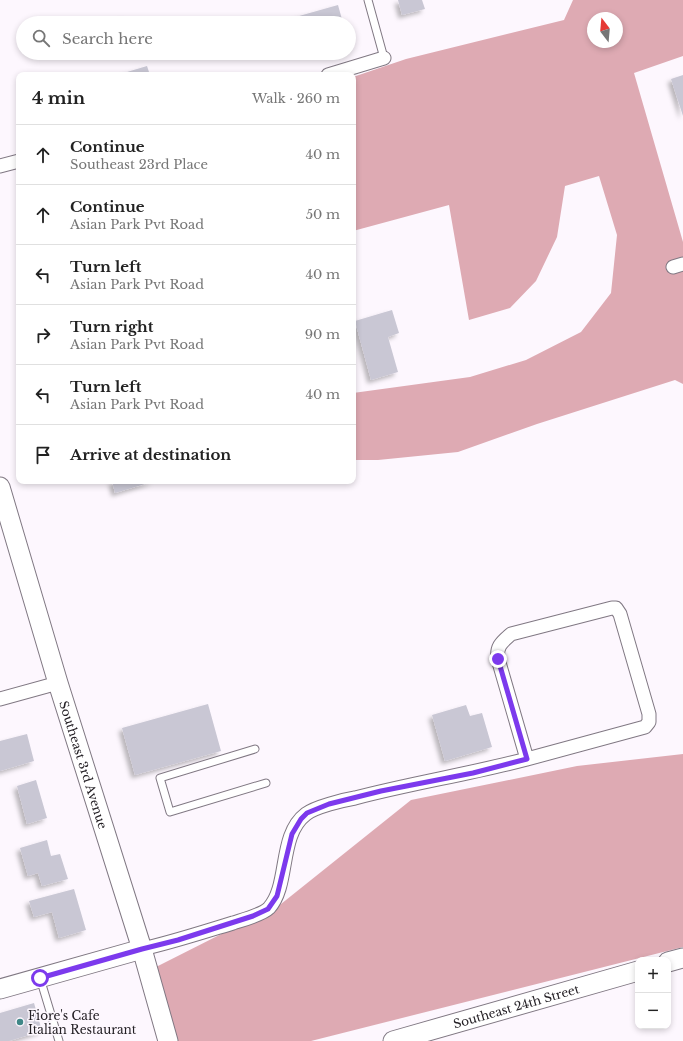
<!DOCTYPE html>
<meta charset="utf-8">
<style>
body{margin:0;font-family:"Libre Baskerville",serif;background:#f6f6f6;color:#222}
.controls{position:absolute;right:12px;bottom:12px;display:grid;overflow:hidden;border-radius:8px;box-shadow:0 2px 6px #0003}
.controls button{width:36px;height:36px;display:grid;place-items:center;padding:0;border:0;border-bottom:1px solid #e0e0e0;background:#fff;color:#222;font:20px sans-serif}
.compass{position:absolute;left:587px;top:12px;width:36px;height:36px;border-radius:50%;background:#fff;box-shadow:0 2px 6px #0003;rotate:344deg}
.stop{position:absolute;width:12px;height:12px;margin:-9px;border:3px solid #7c3aed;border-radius:50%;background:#fff}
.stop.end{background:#7c3aed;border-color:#fff;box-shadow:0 1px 4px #0008}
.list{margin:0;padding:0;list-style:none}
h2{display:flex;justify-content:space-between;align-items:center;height:52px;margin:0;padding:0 16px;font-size:17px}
h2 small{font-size:13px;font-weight:400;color:#767676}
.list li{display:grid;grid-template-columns:26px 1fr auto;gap:12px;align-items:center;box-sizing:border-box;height:60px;padding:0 16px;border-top:1px solid #e0e0e0}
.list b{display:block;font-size:15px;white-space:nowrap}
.list p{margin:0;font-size:13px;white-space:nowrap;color:#767676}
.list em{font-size:13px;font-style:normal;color:#767676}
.icon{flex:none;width:22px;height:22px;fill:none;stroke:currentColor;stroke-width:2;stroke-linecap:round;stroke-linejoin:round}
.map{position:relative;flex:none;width:683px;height:1041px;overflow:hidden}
.search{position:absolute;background:#fff;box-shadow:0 2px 6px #0003;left:16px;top:16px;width:340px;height:44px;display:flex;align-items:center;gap:10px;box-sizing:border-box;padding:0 14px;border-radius:22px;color:#767676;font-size:15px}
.panel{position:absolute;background:#fff;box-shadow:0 2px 6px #0003;left:16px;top:72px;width:340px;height:412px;border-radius:8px}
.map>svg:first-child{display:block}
.forest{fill:#deaab3;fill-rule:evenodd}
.building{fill:#c9c7d4;filter:url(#shadow)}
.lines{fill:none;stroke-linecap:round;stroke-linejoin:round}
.lane-casing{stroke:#807883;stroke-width:9}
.street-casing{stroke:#807883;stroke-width:15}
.secondary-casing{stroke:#807883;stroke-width:21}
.lane{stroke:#fff;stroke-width:7}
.street{stroke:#fff;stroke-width:13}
.secondary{stroke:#fff;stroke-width:19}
.route{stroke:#7c3aed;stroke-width:5}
.poi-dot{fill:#3f8787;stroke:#fdf7fe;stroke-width:1.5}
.labels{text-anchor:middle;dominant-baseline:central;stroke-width:3;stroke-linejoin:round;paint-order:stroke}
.street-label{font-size:12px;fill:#242025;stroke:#fdf7fe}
.poi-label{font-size:12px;fill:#242025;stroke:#fdf7fe;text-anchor:start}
</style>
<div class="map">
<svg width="683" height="1041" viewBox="0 0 683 1041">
<defs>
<filter id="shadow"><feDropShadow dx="-3.5" dy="3.5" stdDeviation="2" flood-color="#0004"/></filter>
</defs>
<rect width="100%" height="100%" fill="#fdf7fe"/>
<path class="forest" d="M573,0H683V56L634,73L683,242V384L675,380L537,424L458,452L378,460H353V393L470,377L526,360L581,332L611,293L617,235L599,176L565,186L557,237L536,281L510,308L469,320L449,205L353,231V77L406,59L564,20ZM593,18H617V42H593Z
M683,754V947L311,1041H177L156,967L281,904L411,800L577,766Z"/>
<path class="building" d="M398,0H422L425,9L402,15Z
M338,5L343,23H294L292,18Z
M125,16L127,23H102Z
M147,66L150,75H117Z
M683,75V116L671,79Z
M392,310L399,333L388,337L398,372L371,380L355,321Z
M112,481H155L115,493Z
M208,704L221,751L135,775L122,728Z
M466,705L470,716L482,713L492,747L445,761L432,715Z
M27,734L34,761L0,771V741Z
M36,780L47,818L27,824L17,786Z
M47,840L51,856L60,854L68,879L42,886L38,873L28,876L20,848Z
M74,889L86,930L59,938L52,912L34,917L29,901Z
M34,1003L42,1031L9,1041H0V1013Z"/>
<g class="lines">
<defs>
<path id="lane" d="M368,0L384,58
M255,749L160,778L170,812L266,783
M40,978L59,1041"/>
<path id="street" d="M328,75L384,58
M0,166L19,161
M673,267L683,264
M0,699L58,683
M142,949C173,942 203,932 233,923C242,920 262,915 269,908C290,885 278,835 306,814C315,807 343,800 355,798C412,783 470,774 527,759L645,727L649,722V714L620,614L616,608H612L511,634C502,642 496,646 498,659L527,759"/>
<g id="secondary">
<path id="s1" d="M0,487L58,683L142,949L168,1041"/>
<path d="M668,962L683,958"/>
<path d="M0,989L142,949"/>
<path id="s2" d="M393,1041L638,971"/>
</g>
</defs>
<use href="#lane" class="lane-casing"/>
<use href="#street" class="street-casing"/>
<use href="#secondary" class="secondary-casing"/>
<use href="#lane" class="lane"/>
<use href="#street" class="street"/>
<use href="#secondary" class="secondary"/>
</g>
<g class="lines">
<path class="route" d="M40,978L142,949L178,940L253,916L268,909L277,896L292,834L301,819L307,813L329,804L381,791L473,773L527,759L498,659"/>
</g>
<circle class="poi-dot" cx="20" cy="1022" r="4"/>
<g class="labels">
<g class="street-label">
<text stroke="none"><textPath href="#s1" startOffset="290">Southeast 3rd Avenue</textPath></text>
<text stroke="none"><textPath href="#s2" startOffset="128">Southeast 24th Street</textPath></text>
</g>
<g class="poi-label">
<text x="28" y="1015">Fiore's Cafe<tspan x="28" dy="14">Italian Restaurant</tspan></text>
</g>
</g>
</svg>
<div class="controls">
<button>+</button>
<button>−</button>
</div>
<svg class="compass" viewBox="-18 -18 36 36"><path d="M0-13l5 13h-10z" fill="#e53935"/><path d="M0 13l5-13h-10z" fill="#767676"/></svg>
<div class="stop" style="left:40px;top:978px"></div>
<div class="stop end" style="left:498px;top:659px"></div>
<div class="search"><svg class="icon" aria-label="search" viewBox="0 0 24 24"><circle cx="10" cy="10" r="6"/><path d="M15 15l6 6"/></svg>Search here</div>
<section class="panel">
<h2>4 min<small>Walk · 260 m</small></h2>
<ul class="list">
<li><svg class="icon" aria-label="ahead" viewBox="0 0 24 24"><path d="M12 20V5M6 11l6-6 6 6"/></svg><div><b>Continue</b><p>Southeast 23rd Place</p></div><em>40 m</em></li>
<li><svg class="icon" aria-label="ahead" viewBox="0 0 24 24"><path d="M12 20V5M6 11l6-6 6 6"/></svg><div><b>Continue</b><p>Asian Park Pvt Road</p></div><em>50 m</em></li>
<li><svg class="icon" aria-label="left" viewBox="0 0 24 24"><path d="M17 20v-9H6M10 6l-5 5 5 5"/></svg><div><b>Turn left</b><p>Asian Park Pvt Road</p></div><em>40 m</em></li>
<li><svg class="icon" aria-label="right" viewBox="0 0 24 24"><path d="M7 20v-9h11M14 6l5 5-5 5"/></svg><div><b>Turn right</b><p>Asian Park Pvt Road</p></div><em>90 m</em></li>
<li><svg class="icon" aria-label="left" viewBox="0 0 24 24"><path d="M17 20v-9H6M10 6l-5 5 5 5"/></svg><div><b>Turn left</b><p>Asian Park Pvt Road</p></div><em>40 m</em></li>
<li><svg class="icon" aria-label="arrive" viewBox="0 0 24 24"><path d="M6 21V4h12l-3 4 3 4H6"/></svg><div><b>Arrive at destination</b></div></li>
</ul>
</section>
</div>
